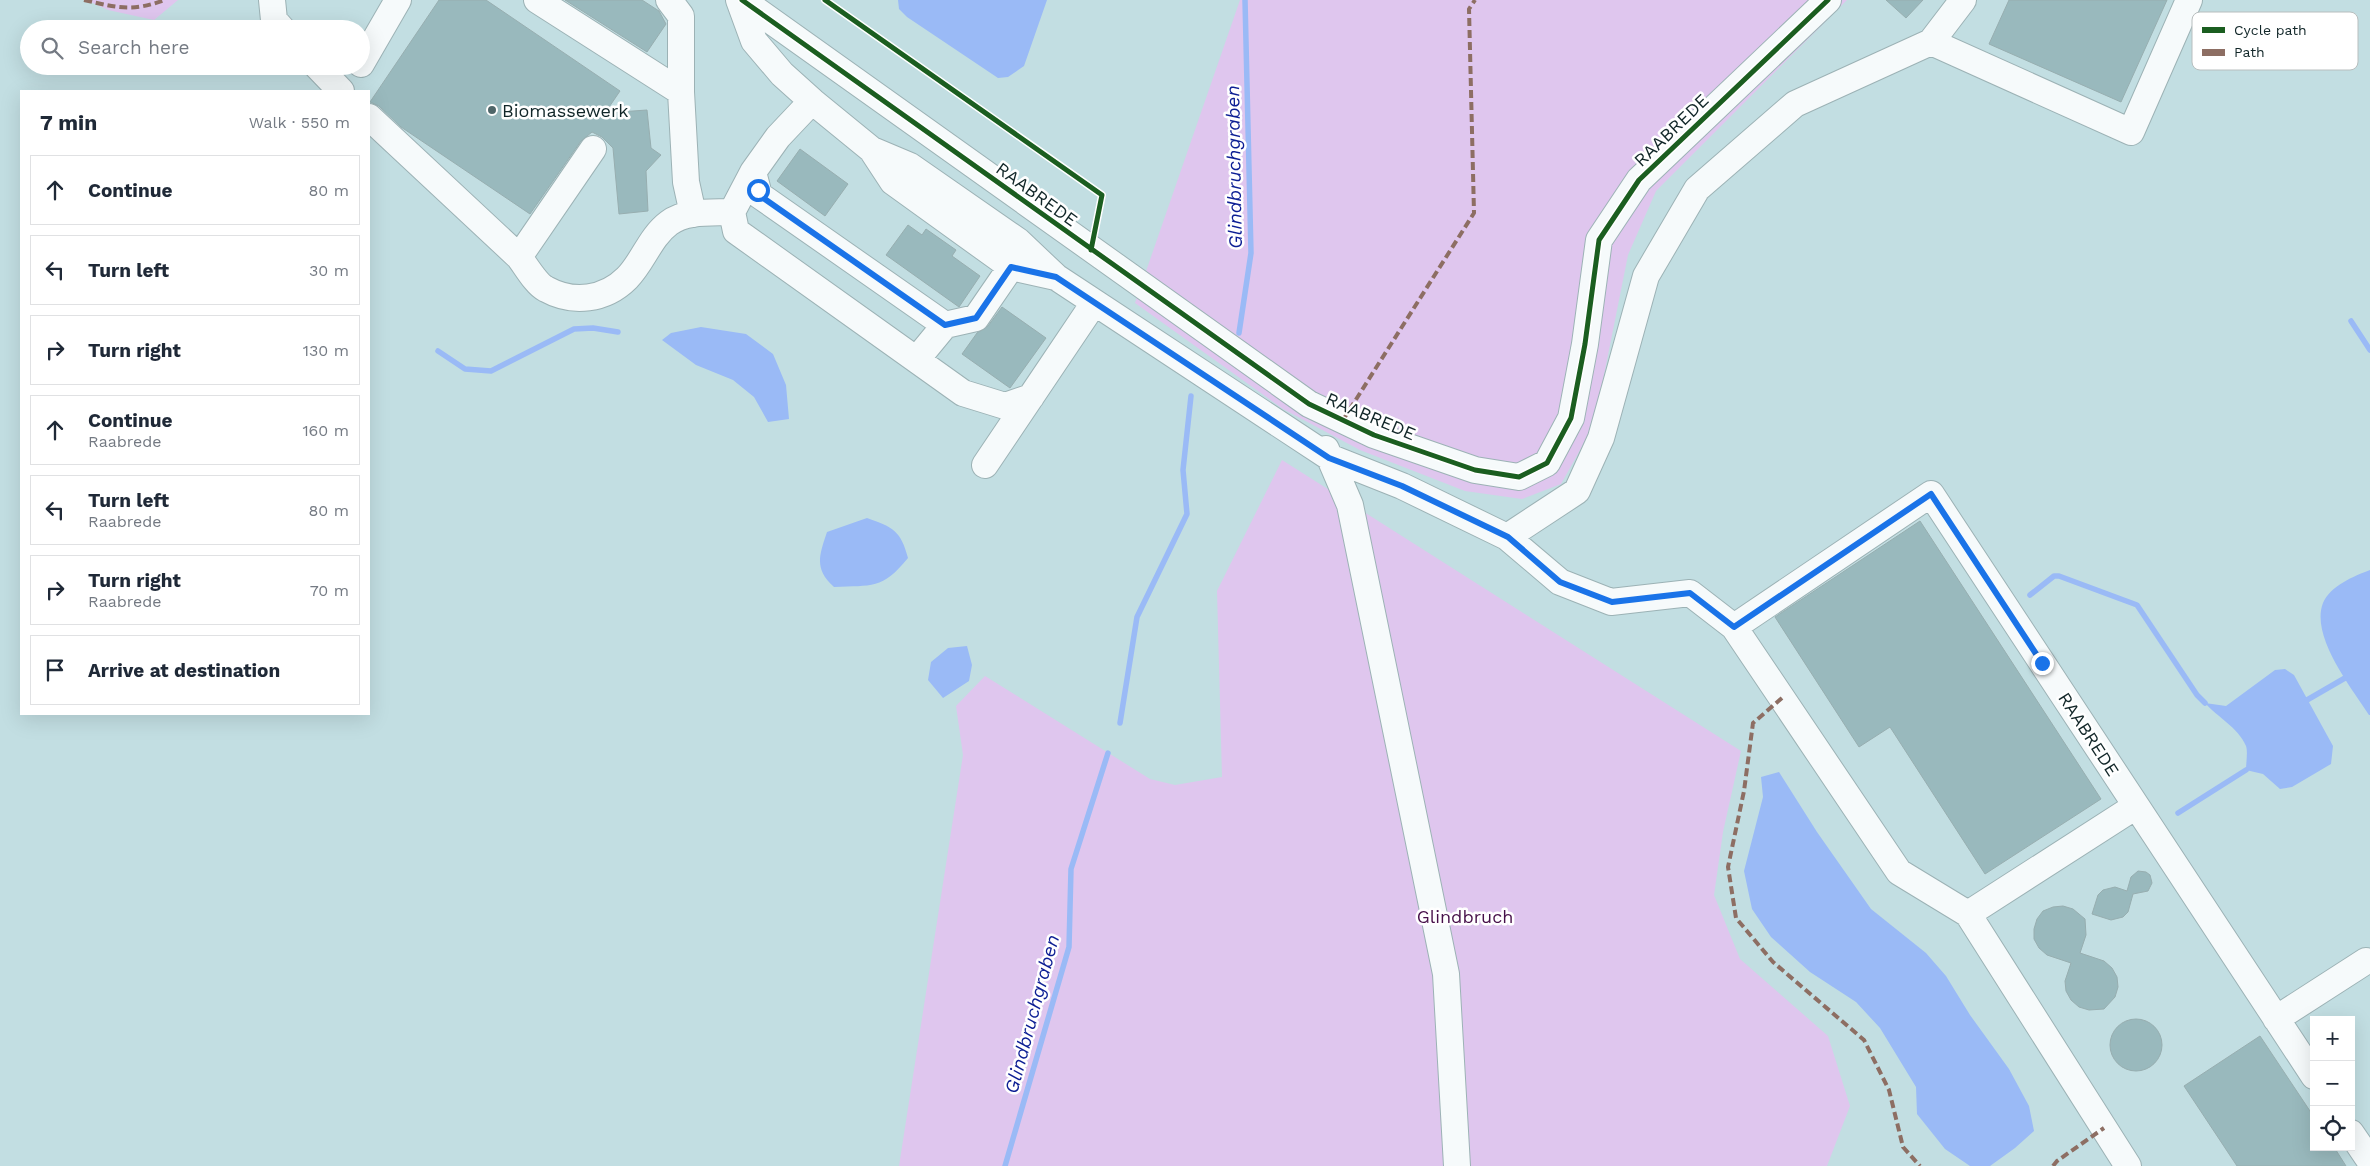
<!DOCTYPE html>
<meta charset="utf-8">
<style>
body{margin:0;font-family:"Work Sans",sans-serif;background:#f6f6f7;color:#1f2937}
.controls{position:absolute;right:15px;bottom:15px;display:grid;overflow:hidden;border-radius:0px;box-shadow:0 5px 20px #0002}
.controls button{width:45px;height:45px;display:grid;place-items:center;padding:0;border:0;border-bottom:1px solid #e0e1e3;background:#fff;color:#1f2937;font:25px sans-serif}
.stop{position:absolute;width:15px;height:15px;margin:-11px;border:4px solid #1a73e8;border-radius:50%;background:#fff}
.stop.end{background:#1a73e8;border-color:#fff;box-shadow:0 1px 5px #0008}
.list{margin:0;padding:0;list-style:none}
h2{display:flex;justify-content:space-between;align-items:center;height:65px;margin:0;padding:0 20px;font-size:21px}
h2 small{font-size:16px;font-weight:400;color:#747a83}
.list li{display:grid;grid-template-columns:32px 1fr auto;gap:15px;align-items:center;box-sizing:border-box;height:70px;margin:0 10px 10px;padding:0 10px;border:1px solid #e0e1e3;border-radius:0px}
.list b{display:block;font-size:19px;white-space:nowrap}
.list p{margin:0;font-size:16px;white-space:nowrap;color:#747a83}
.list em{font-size:16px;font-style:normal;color:#747a83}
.icon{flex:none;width:28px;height:28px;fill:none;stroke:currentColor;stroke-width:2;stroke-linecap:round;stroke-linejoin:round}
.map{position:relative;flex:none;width:2370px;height:1166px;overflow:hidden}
.search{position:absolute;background:#fff;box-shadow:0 5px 20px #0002;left:20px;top:20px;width:350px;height:55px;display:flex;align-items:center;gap:12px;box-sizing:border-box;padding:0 18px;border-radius:28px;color:#747a83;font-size:19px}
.panel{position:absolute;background:#fff;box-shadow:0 5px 20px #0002;left:20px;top:90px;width:350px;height:625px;border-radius:0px}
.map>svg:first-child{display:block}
.green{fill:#dfc6ee}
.water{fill:#9abaf6}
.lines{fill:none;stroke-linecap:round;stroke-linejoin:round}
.stream{stroke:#9abaf6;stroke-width:5.5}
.building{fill:#99b9bd;stroke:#97aeb0}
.minor-casing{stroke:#9cb2b5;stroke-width:28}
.minor{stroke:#f6fafb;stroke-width:26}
.quiet{stroke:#8d6e63;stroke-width:4;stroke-dasharray:8 4;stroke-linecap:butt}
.cycleway-casing{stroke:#fff;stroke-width:8}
.cycleway{stroke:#1b5e20;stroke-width:5}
.route{stroke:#1a73e8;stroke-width:6}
.poi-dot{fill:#4f6669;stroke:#fff;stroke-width:2}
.labels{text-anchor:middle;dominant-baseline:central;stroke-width:5;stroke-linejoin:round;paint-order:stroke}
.poi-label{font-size:18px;fill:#112628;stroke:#fff;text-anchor:start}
.street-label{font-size:18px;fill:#112628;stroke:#fff}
.park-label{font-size:18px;fill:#460f49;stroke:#fff}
.water-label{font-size:19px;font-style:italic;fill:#0c1e94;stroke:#fff}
.key{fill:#fff;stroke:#b8bebe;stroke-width:1}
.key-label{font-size:14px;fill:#112628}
</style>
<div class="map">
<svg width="2370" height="1166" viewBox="0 0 2370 1166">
<rect width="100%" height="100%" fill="#c2dee2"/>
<path class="green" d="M86,0H178L154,20L108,10Z
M1240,0H1847L1656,191L1628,255L1594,425L1561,484L1522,499L1465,491L1360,450L1283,409L1135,303Z
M1282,460L1741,751L1723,832L1714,895L1740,959L1828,1036L1850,1106L1827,1166H899L963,755L956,706L985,676L1150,779L1175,785L1222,777L1217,591Z"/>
<path class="water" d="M898,0H1047L1024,66L1008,77L998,78L907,17L899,9Z
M701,327L746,334L773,354L786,385L789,419L768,422L754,397L733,380L696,365L662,340L671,333Z
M867,518C893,527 901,531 908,558C882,590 872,585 834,587C814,569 819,556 827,532Z
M2370,570V715H2369C2352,689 2310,636 2323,603C2330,586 2354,576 2370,570Z
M967,646L972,665L969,681L943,698L928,680L931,662L948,648Z
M2285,669L2294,675L2333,746L2331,764L2292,787L2280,789L2263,774L2246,770C2246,763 2248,752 2246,746C2238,727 2217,717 2205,703L2226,706L2275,670Z
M1779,772L1817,832L1871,909L1926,953L1946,976L1970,1015L2009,1069L2029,1106L2034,1131L2015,1148L1990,1166H1970L1945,1149L1917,1114L1916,1087L1880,1028L1856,1002L1810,972L1771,937L1752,909L1744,871L1763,797L1761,777Z"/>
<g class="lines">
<path class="stream" d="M2351,321L2370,350
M1239,333L1251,253L1245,0
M438,351L465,369L491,371L574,329L593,328L618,332
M2030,595L2054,576H2059L2137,605L2197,695L2205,703
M2307,700L2345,678
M1120,723L1137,617L1187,514L1183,470L1191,396
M2178,813L2246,770
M1005,1166L1069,947L1071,869L1108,753"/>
</g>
<path class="building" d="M439,0H486L620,91L605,113L647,110L651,148L661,155L646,171L648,211L619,214L613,148L602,137L592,132L581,141L530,214L401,127L379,106L370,102Z
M565,0H642L659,11L666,24L647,52Z
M1886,0H1923L1906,18Z
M2009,0H2167L2121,102L1989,44Z
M800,149L848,184L825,216L777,181Z
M908,225L922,235L926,229L956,250L952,256L980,276L959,307L886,255Z
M1002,307L1046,338L1010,388L962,354L977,333L988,326Z
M1920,521L2101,799L1985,874L1890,727L1859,747L1775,617Z
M2138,871L2146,872L2150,875L2152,883L2148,891L2133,894L2128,912L2123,917L2111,920L2092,914L2098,895L2103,890L2115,887L2127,891L2131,877Z
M2063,906L2073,909L2085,919L2086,935L2080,953L2104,961L2112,968L2117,977L2118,987L2115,997L2104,1009L2089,1010L2079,1007L2071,1000L2066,991L2065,981L2071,963L2047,955L2039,948L2034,939V929L2037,919L2043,911L2053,907Z
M2110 1045a26 26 0 1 1 52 0a26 26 0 1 1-52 0Z
M2260,1036L2314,1117V1147H2334L2346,1166H2237L2184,1086Z"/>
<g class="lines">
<defs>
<path id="minor" d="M272,0L274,20L282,29
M537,0L681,92
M669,0L681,16V92L686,182L693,214
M739,0L754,41L782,74L812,101
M742,0L1309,404L1374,435L1475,470L1519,477L1547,463L1571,418L1585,344L1599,240L1639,180L1828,0
M1931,42L2131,132L2189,0
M361,64L398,0
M317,66L341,91
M369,117L519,257
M593,149L519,257C526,266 536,284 546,289C573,304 605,300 627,278C643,262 650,237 669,223C686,210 712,213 732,212
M872,150L910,166L1018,241L1055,276
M753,172L759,195L945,325
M1011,267L1056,277L1329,457L1402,486L1507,537L1560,582L1611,602L1690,593L1734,627L1931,494L2314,1076
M917,359L945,325L976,318L1011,267L893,182L872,150L812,101L778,137L753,172L732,212L736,231L963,393L1005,406L1031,397
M1326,449L1350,505L1446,974L1457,1166
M985,465L1094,303
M1507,537L1577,491L1601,438L1646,276L1697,189L1795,104L1931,42L1963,0
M1734,627L1899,872L1968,914L2128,1166
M1968,914L2136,806
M2276,1019L2366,961
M2351,1133L2370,1161"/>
</defs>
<use href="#minor" class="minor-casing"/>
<use href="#minor" class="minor"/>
<path class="quiet" d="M84,0C119,8 131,12 165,0
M1343,420L1474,213L1469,9L1475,0
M1782,698L1753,723L1744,791L1728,867L1736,918L1773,962L1864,1040L1889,1090L1903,1147L1920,1166
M2053,1166L2057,1161L2104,1128"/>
<defs>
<path id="cycleway" d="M742,0L1309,404L1374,435L1475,470L1519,477L1547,463L1571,418L1585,344L1599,240L1639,180L1828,0
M825,0L1102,195L1091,250"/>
</defs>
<use href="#cycleway" class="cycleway-casing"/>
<use href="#cycleway" class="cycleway"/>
</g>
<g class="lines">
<path class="route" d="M758,190L759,195L945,325L976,318L1011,267L1056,277L1329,458L1402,486L1508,537L1560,582L1612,602L1690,593L1734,627L1931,494L2042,663"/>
</g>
<circle class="poi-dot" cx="492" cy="110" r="5"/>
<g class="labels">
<g class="poi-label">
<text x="502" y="110">Biomassewerk</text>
</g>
<g class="street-label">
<text transform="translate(1671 130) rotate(-44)">RAABREDE</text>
<text transform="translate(1037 194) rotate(36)">RAABREDE</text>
<text transform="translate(1371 416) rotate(23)">RAABREDE</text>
<text transform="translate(2089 734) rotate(57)">RAABREDE</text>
</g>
<g class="park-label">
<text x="1465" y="916">Glindbruch</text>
</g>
<g class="water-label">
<text transform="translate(1234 167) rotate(-91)">Glindbruchgraben</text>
<text transform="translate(1032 1014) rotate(-75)">Glindbruchgraben</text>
</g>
</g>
<rect x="2192" y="12" width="166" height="58" rx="8" class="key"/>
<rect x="2202" y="27" width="23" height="6" fill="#1b5e20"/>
<rect x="2202" y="49" width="23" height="7" fill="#8d6e63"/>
<g class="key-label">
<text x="2234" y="35">Cycle path</text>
<text x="2234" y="57">Path</text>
</g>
</svg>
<div class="controls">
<button>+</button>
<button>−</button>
<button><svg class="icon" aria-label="locate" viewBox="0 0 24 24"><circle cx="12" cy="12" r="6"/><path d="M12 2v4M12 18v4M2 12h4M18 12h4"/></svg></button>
</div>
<div class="stop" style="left:758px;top:190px"></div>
<div class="stop end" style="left:2042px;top:663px"></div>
<div class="search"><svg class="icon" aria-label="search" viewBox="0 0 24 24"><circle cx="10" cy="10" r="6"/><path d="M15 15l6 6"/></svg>Search here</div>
<section class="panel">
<h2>7 min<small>Walk · 550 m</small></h2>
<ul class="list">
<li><svg class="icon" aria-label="ahead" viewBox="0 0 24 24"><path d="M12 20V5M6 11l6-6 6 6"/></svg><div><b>Continue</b></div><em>80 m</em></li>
<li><svg class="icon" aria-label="left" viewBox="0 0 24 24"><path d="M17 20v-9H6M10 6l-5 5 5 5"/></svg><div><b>Turn left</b></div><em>30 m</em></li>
<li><svg class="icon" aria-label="right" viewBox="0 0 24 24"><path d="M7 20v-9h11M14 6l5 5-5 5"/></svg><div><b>Turn right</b></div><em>130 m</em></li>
<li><svg class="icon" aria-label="ahead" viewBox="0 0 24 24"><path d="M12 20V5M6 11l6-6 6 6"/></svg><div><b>Continue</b><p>Raabrede</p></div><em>160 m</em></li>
<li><svg class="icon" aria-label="left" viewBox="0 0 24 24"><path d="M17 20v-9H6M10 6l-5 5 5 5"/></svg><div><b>Turn left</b><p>Raabrede</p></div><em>80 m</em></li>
<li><svg class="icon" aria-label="right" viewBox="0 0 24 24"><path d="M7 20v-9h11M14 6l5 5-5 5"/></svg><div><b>Turn right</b><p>Raabrede</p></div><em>70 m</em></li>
<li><svg class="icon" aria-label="arrive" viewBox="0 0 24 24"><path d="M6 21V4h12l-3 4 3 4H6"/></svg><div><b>Arrive at destination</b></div></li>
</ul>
</section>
</div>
